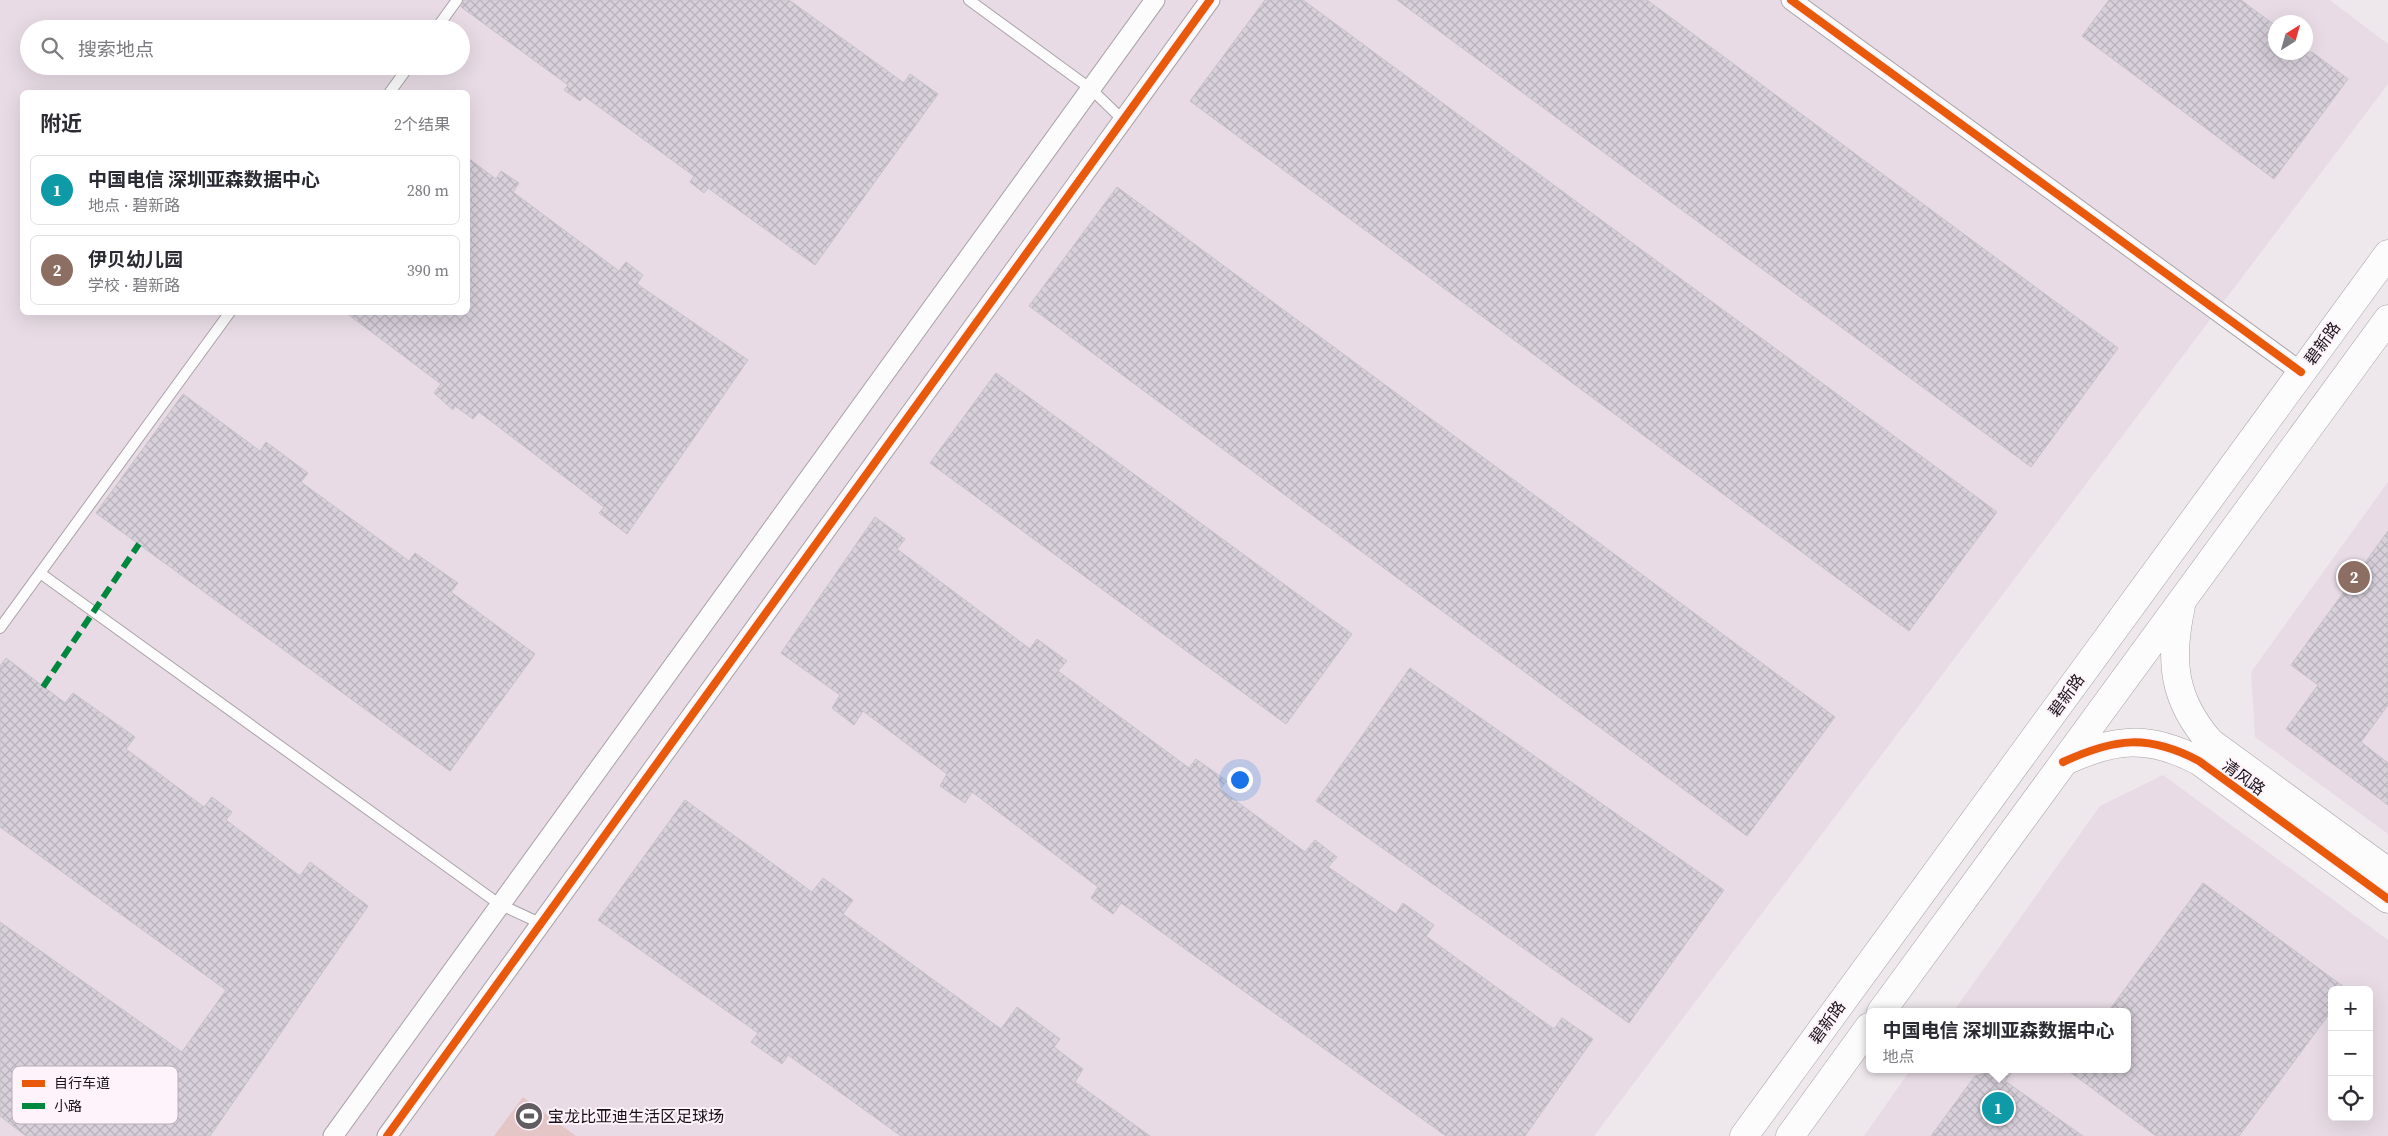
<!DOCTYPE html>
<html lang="zh">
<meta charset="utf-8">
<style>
body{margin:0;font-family:"Source Serif 4","Noto Sans SC",serif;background:#f7f7f7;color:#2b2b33}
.controls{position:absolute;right:15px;bottom:15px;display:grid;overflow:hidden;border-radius:8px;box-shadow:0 5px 20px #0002}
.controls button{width:45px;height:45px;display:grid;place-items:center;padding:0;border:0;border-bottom:1px solid #e1e1e2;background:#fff;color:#2b2b33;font:25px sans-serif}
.compass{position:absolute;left:2268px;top:15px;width:45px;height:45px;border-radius:50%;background:#fff;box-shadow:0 5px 20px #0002;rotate:37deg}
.you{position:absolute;left:1239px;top:779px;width:18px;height:18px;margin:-12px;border:4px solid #fff;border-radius:50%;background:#1a73e8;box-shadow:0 0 0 8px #1a73e833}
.badge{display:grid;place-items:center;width:32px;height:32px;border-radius:50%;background:#615c60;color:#fff;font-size:16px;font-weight:700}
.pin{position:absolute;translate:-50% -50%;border:2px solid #fff;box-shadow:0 1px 5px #0006}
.popup{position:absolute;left:1866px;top:1008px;width:265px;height:65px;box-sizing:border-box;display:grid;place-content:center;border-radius:8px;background:#fff;filter:drop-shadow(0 1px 4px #0005);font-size:16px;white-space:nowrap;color:#7c7c81}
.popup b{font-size:19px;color:#2b2b33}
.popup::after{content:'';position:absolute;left:50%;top:100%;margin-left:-10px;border:10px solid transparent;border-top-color:#fff}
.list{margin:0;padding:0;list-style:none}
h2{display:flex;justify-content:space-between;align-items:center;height:65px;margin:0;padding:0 20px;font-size:21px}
h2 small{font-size:16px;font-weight:400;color:#7c7c81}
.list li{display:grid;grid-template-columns:32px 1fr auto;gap:15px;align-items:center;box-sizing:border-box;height:70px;margin:0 10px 10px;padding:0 10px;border:1px solid #e1e1e2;border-radius:8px}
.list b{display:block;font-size:19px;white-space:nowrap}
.list p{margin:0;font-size:16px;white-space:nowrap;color:#7c7c81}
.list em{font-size:16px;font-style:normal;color:#7c7c81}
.icon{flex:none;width:28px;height:28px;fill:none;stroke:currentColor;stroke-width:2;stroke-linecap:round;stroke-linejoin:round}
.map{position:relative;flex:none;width:2388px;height:1136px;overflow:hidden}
.search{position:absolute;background:#fff;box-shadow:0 5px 20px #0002;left:20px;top:20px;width:450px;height:55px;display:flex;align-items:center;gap:12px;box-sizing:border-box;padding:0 18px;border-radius:28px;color:#7c7c81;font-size:19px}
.panel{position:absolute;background:#fff;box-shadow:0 5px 20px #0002;left:20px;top:90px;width:450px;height:225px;border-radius:8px}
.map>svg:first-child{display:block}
.built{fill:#e8dbe5;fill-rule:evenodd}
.pitch{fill:#e5c6c6}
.building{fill:url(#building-cross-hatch);stroke:#c7c3c7}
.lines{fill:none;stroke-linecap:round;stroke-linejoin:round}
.lane-casing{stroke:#a8a3a7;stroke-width:12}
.street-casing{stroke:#a8a3a7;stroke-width:21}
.secondary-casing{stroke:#a8a3a7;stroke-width:29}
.lane{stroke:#fcfcfc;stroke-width:10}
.street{stroke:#fcfcfc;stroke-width:19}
.secondary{stroke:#fcfcfc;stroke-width:28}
.quiet{stroke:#00873e;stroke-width:6;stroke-dasharray:12 6;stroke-linecap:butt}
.cycleway-casing{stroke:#fef2fb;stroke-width:11}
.cycleway{stroke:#e8590c;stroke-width:8}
.labels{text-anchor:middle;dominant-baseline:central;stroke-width:4;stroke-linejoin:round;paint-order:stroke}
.street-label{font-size:16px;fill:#151114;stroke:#fef2fb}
.poi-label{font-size:16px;fill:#151114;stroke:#fef2fb;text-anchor:start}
.key{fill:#fef2fb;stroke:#b8aeb6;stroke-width:1}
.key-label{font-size:14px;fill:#151114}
</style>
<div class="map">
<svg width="2388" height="1136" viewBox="0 0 2388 1136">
<defs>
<pattern id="building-cross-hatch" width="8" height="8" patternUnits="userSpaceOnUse" patternTransform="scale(1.25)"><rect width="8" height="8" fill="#d8d0db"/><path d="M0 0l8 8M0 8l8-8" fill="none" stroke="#b8b2bb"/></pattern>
</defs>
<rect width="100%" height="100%" fill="#eee8ed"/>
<path class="built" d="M0,0H2330L2388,44V84L1594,1136H0ZM2276,22H2306V52H2276ZM29,29H461V66H29ZM22,92H468V312H22Z
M2388,482V834L2255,737L2251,672Z
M2163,775L2388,940V1136H1864L1911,1069H2127V1012H1953L2100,806ZM2332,990H2369V1117H2332Z"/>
<path class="pitch" d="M523,1097L576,1136H494Z"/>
<path class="building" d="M464,0H789L904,83L910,74L938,94L815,265L708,188L704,193L690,182L694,176L584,96L580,101L564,90L568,85L461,7Z
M1265,0H1303L1997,512L1909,631L1190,101Z
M1397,0H1647L2118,348L2031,467Z
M2109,0H2241L2276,26V52H2312L2348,79L2274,179L2082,36Z
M468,158L496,179L501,171L519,183L513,192L619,271L626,262L643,275L637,284L748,360L627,534L599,513L604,507L479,412L473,419L455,406L453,410L434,393L441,384L345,312H468Z
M1117,187L1835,717L1747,836L1029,306Z
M996,373L1352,634L1286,724L930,463Z
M183,394L260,451L266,442L308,473L301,482L409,561L415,553L458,583L451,592L535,654L450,771L96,513Z
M875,517L905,539L897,549L1030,649L1037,639L1067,661L1058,671L1189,768L1196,759L1227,781L1220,789L1305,852L1315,840L1337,857L1328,867L1396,914L1403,903L1434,925L1426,936L1554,1029L1562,1018L1593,1039L1525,1136H1446L1121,903L1113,914L1091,898L1098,887L972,792L965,803L940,786L947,774L863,711L854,725L832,708L840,695L781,653Z
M2388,531V705L2361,742L2388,763V805L2286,729L2318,685L2291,665Z
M6,658L65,703L73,693L135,737L126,749L204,807L212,797L232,812L226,820L300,876L310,862L368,906L210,1136H26L0,1116V922L182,1052L226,990L0,827V666Z
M1410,668L1724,890L1629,1023L1316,801Z
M685,800L812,892L823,878L853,900L843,914L1001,1029L1017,1007L1060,1039L1054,1047L1083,1069L1075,1082L1150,1136H901L788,1055L782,1064L751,1042L758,1033L598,920Z
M2203,883L2348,990H2332V1010L2239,1136H2156L2066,1069H2127V1012H2108Z
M2002,1069H2014L2005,1081L2083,1136H1931L1975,1076Z"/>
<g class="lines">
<defs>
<path id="lane" d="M969,0L1091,89L1123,120
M436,29L457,0
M390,92L409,66
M40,573L499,904L540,923
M0,628L230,312"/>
<path id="street" d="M1791,0L2301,372
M333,1136L1155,0
M387,1136L1210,0"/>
<path id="secondary" d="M2181,606C2169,661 2173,699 2210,742L2388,872
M2065,761C2115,738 2149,735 2199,761L2388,899
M1881,1012L2388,319
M1744,1136L2388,254
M1790,1136L1869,1027"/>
</defs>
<use href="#lane" class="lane-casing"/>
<use href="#street" class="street-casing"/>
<use href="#secondary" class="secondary-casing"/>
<use href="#lane" class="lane"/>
<use href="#street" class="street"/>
<use href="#secondary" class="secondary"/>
<path class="quiet" d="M43,687L139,544"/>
<defs>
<path id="cycleway" d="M1791,0L2301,372
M2063,762C2115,738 2148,734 2199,761L2388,899
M387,1136L1210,0"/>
</defs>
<use href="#cycleway" class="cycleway-casing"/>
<use href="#cycleway" class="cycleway"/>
</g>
<defs>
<symbol id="stadium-disc" viewBox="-11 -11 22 22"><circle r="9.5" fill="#615c60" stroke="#fef2fb"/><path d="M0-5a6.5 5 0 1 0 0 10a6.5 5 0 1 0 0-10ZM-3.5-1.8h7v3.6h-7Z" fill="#fff"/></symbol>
</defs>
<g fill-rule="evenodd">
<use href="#stadium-disc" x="513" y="1100" width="32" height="32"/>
</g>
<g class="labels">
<g class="street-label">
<text transform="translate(2322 343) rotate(-54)">碧新路</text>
<text transform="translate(2066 695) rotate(-54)">碧新路</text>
<text transform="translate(2244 777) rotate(36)">清风路</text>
<text transform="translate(1827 1022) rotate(-54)">碧新路</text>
</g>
<g class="poi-label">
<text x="548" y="1116">宝龙比亚迪生活区足球场</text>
</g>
</g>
<rect x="12" y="1066" width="166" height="58" rx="8" class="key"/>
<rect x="22" y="1080" width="23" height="7" fill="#e8590c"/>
<rect x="22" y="1103" width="23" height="6" fill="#00873e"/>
<g class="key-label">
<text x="54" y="1088">自行车道</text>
<text x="54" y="1111">小路</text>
</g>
</svg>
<div class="controls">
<button>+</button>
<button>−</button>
<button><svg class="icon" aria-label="locate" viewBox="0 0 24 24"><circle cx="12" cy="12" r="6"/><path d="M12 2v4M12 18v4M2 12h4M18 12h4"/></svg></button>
</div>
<svg class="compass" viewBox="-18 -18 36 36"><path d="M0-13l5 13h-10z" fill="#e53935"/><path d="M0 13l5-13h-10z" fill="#7c7c81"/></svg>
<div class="you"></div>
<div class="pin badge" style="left:1998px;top:1108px;background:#0f9aa8">1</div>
<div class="popup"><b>中国电信 深圳亚森数据中心</b>地点</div>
<div class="pin badge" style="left:2354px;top:577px;background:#8d6e63">2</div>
<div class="search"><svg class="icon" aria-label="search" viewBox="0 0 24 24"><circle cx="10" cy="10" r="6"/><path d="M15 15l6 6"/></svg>搜索地点</div>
<section class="panel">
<h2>附近<small>2个结果</small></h2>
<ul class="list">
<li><span class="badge" style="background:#0f9aa8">1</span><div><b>中国电信 深圳亚森数据中心</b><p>地点 · 碧新路</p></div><em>280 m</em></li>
<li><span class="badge" style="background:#8d6e63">2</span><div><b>伊贝幼儿园</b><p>学校 · 碧新路</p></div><em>390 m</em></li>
</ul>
</section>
</div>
